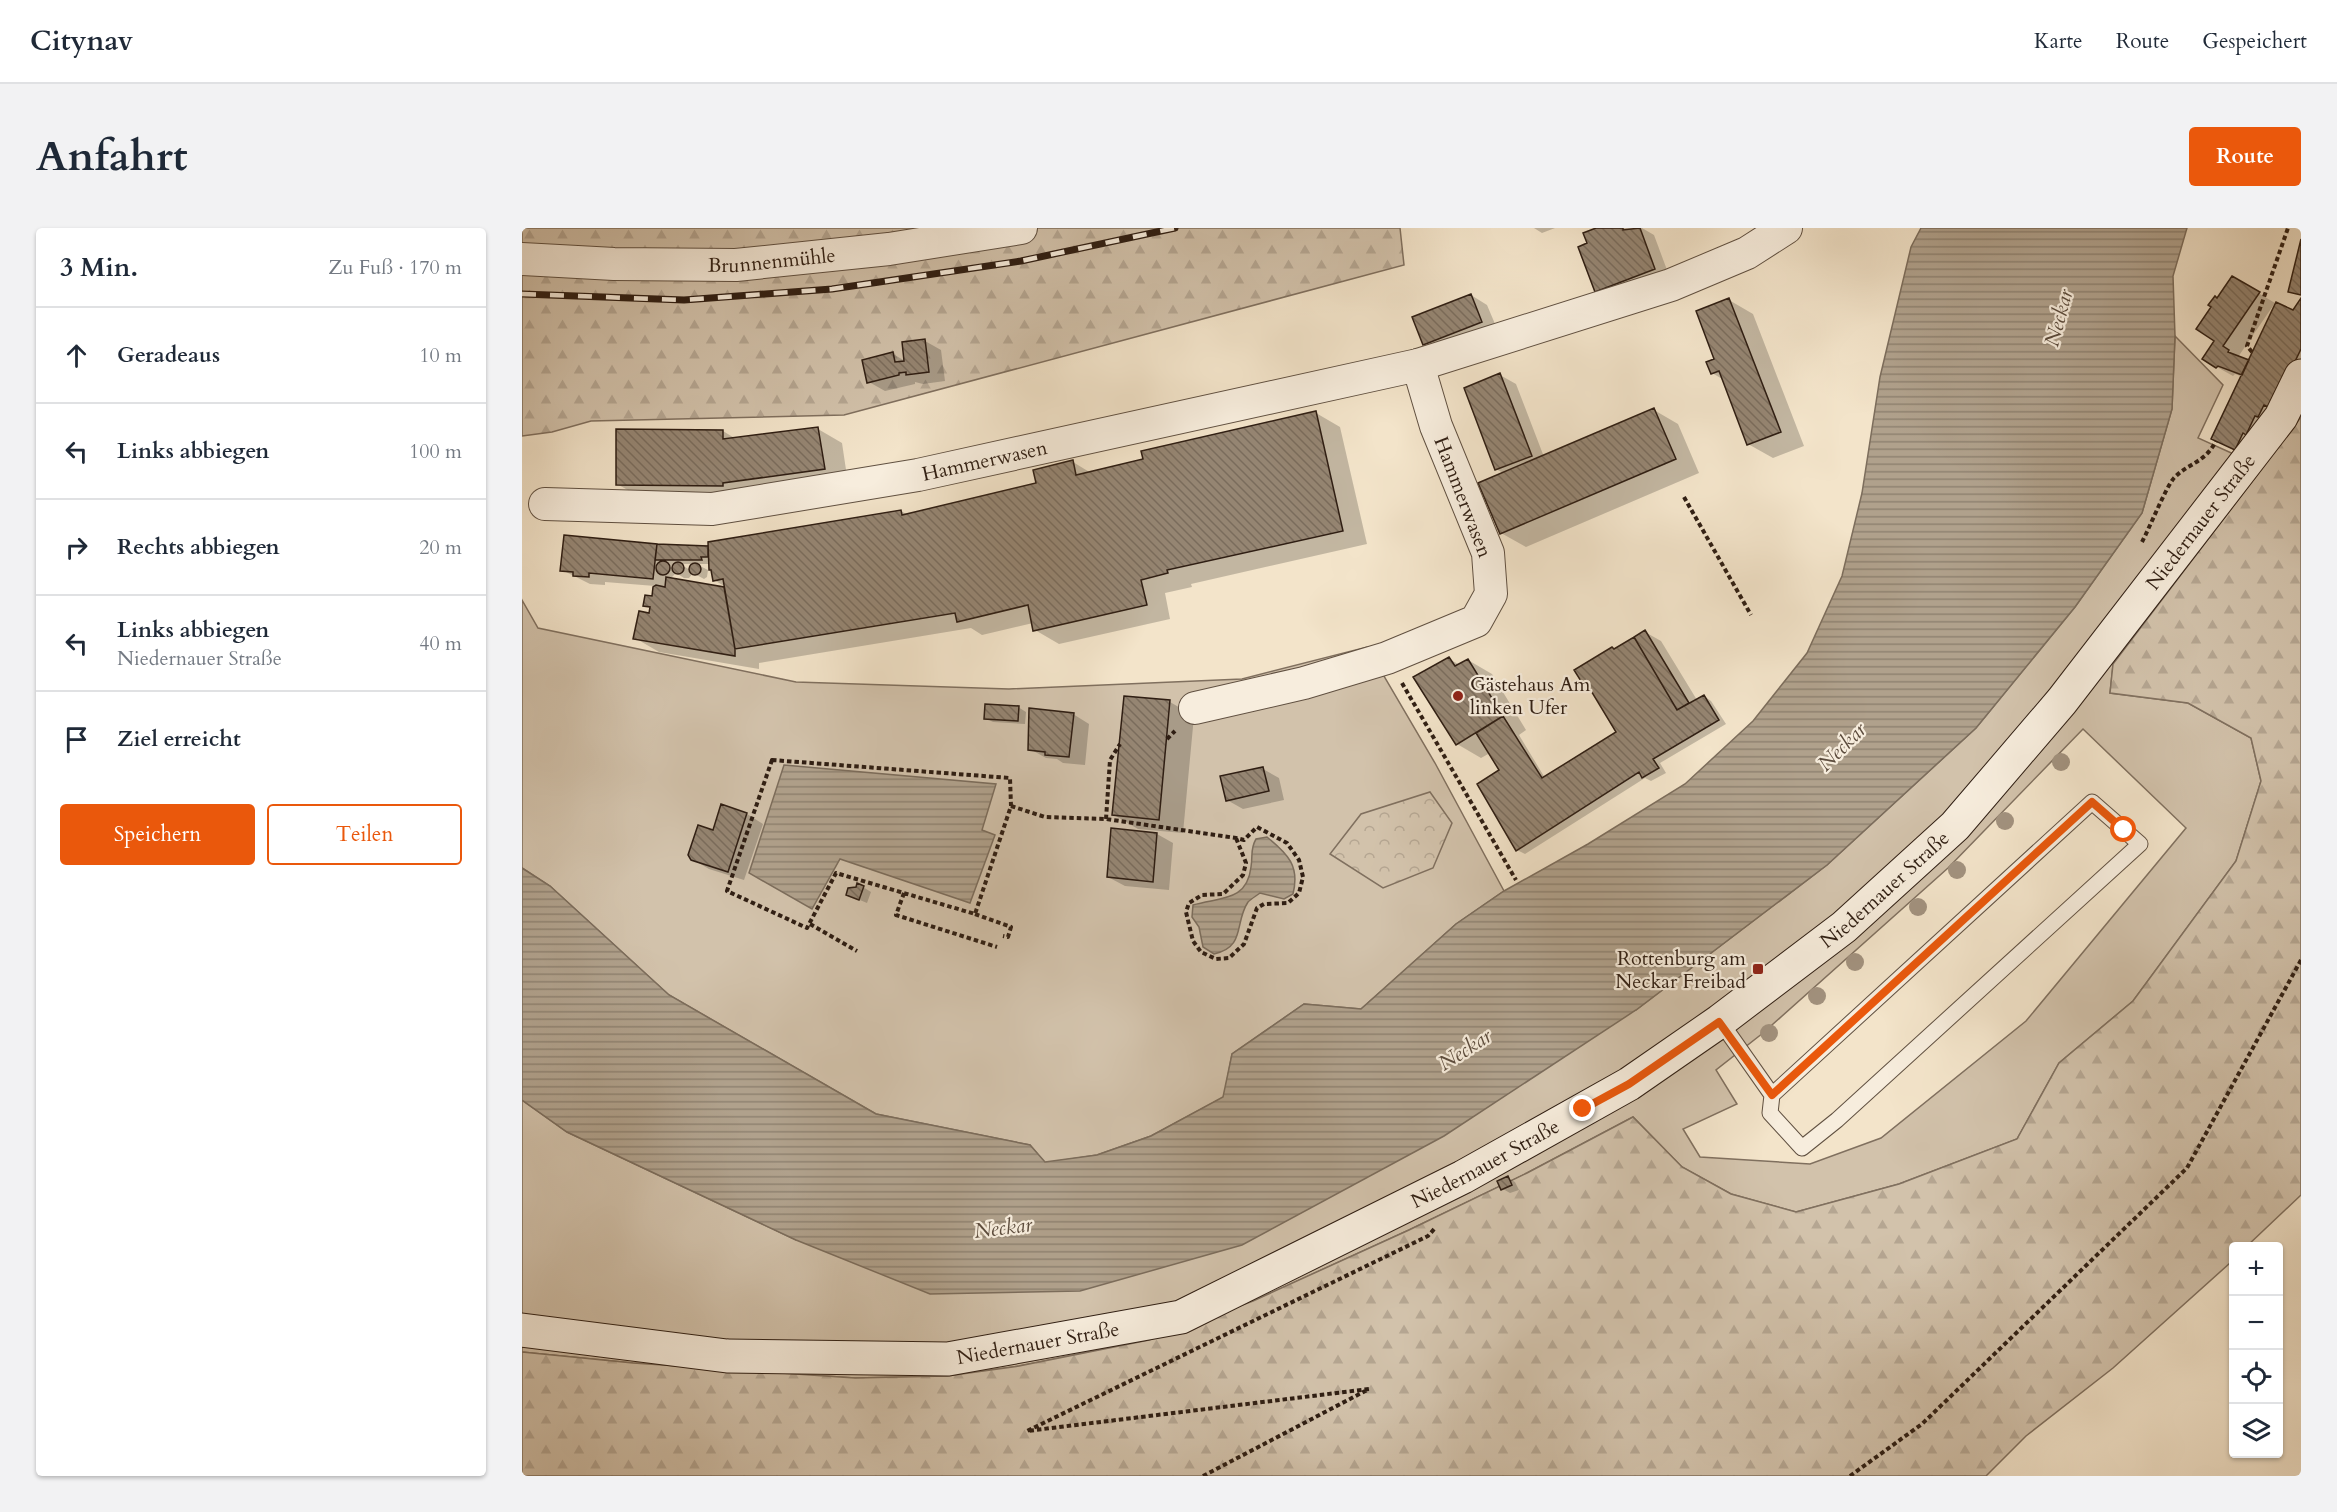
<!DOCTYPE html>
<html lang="de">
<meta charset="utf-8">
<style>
body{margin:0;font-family:Cardo,serif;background:#f2f2f3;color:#1f2937}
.controls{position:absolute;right:18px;bottom:18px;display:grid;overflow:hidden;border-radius:6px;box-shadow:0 2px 4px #0004}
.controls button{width:54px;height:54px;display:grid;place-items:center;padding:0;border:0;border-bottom:2px solid #e0e1e3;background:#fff;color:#1f2937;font:30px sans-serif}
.stop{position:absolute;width:18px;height:18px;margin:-14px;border:4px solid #ea580c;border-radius:50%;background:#fff}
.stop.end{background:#ea580c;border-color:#fff;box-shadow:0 2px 6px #0008}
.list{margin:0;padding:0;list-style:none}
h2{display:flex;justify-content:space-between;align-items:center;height:78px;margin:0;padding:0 24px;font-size:26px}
h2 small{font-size:20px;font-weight:400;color:#747a83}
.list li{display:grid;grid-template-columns:39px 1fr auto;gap:18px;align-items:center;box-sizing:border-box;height:96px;padding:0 24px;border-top:2px solid #e0e1e3}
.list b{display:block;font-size:22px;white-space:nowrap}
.list p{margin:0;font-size:20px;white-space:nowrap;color:#747a83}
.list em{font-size:20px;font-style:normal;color:#747a83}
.actions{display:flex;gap:12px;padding:18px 24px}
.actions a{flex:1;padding:14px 0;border:2px solid #ea580c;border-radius:6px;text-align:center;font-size:21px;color:#ea580c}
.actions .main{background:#ea580c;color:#fff}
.icon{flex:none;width:33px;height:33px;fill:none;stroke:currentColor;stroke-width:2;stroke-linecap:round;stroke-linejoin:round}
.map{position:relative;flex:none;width:1779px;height:1248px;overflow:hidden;border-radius:6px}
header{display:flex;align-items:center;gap:36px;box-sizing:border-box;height:84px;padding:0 30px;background:#fff;border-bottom:2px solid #e0e1e3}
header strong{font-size:28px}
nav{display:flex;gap:33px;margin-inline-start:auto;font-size:21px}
.intro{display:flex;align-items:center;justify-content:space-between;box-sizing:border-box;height:144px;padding:0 36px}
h1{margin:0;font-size:42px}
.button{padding:15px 27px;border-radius:6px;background:#ea580c;color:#fff;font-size:21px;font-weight:700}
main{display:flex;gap:36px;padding:0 36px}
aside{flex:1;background:#fff;border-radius:6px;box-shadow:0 2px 4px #0004}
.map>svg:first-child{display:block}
.grass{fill:#d2c2ab;stroke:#80705f;stroke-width:1.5;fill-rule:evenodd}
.forest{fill:url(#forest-firs);stroke:#80705f;stroke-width:1.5}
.park{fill:url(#park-crowns);stroke:#80705f;stroke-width:1.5}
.water{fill:url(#water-rules);stroke:#7c6d5c;stroke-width:1.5}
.shadow{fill:#0003;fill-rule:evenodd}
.building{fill:url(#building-back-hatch);stroke:#2f1e13;stroke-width:1.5}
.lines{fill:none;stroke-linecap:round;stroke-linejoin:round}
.service-casing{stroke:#605041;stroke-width:17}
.minor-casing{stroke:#605041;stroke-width:34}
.secondary-casing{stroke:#2f1e13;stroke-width:35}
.path{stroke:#2f1e13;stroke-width:4;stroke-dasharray:4.5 3;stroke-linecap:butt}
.service{stroke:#f7eddd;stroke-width:15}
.minor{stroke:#f7eddd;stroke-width:32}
.secondary{stroke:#f7eddd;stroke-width:33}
.rail-casing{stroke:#2f1e13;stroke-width:7}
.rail{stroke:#f7eddd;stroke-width:4.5;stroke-dasharray:14;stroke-linecap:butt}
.tree{fill:#a2927f}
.route{stroke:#ea580c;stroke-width:8}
.poi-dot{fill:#8f2418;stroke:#f7eddd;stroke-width:2}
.labels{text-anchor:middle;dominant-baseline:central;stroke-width:4.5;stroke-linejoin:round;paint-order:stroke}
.street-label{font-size:20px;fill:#2f1e13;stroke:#f7eddd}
.poi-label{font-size:20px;fill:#2f1e13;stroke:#f7eddd;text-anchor:start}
.water-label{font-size:21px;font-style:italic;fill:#5c4c3d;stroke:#f7eddd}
</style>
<header>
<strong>Citynav</strong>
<nav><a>Karte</a><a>Route</a><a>Gespeichert</a></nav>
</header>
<div class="intro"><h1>Anfahrt</h1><a class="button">Route</a></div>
<main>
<aside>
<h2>3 Min.<small>Zu Fuß · 170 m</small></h2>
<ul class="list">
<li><svg class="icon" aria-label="ahead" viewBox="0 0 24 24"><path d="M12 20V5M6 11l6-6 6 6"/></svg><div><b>Geradeaus</b></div><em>10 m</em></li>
<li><svg class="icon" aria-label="left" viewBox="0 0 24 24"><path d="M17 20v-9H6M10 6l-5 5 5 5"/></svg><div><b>Links abbiegen</b></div><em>100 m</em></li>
<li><svg class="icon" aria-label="right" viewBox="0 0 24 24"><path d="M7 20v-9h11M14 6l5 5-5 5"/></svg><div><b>Rechts abbiegen</b></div><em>20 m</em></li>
<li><svg class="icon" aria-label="left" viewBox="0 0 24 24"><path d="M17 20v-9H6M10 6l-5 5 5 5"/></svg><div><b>Links abbiegen</b><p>Niedernauer Straße</p></div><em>40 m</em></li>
<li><svg class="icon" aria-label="arrive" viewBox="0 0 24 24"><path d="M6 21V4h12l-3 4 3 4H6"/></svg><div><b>Ziel erreicht</b></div></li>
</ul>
<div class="actions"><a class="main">Speichern</a><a>Teilen</a></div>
</aside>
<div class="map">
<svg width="1779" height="1248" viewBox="0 0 1779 1248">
<defs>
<pattern id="forest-firs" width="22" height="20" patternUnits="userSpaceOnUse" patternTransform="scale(1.5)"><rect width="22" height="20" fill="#d2c2ab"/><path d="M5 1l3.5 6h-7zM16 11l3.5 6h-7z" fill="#b5a692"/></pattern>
<pattern id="park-crowns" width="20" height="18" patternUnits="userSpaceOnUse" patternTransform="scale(1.5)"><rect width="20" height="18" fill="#d2c2ab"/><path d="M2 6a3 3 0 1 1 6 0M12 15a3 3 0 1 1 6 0" fill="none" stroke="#b5a692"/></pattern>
<pattern id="water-rules" width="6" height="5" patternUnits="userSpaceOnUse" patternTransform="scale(1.5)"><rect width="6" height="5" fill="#b0a18c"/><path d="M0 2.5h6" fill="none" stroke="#908371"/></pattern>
<pattern id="building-back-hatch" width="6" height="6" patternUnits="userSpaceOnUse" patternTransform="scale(1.5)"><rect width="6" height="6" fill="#958572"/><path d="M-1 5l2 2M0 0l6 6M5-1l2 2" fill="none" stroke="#7a6c5c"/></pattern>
</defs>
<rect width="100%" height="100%" fill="#f3e4ca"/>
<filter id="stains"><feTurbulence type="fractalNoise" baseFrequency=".00333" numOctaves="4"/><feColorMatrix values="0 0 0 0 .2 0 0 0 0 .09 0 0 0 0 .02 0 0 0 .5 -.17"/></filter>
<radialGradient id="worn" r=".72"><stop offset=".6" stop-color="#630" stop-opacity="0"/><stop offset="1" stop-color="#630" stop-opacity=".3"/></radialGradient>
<path class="grass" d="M1653,108L1701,157L1676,210L1716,228L1779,164V189L1591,437L1588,465L1666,475L1729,510L1739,553L1714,633L1611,773L1537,835L1495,911L1377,956L1274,984L1209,966L1160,939L1111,889L1005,945L887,1002L731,1073L627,1112L497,1138L425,1148L333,1150L111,1135L0,1124V872L45,904L274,1012L1114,782L1305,637L1454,500L1553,379L1620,285L1650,181ZM1561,501L1664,600L1504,793L1359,910L1288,936L1178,929L1161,901L1215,876L1194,842L1241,805L1426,640Z
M0,372L16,400L274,454L487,461L720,451L845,419L913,535L982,663L934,696L839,781L782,776L710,826L702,869L629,908L575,927L523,935L508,917L354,886L147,767L28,658L0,640Z"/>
<path class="forest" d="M0,0H878L882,37L322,187L69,193L30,204L0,208Z
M1779,189V967L1725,1018H1712L1711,1032L1708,1035L1591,1140L1504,1208L1464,1248H0V1124L111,1135L333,1150L425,1148L497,1138L627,1112L731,1073L887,1002L1005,945L1111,889L1160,939L1209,966L1274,984L1377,956L1495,911L1537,835L1611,773L1714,633L1739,553L1729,510L1666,475L1588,465L1591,436Z"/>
<path class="park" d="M908,564L930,595L911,640L861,660L808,626L839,586Z"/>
<path class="water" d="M1399,0H1665L1651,48L1653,108L1650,181L1620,285L1553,379L1454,500L1305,637L1114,782L922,908L720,1017L558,1063L408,1066L274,1012L45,904L0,872V640L28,658L147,767L354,886L508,917L523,934L575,927L629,908L701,869L710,826L782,776L839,781L934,696L982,663L1066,616L1163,556L1231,493L1285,425L1320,348L1340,265L1358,149L1389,19Z
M262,537L474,556L460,602L473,607L448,675L318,631L290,681L227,645Z
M745,609C766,626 778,638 771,666L762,671L738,665C734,668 729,671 726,674C712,695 724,719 692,726L681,719L677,699L670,689L671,677C698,669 725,674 729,639C731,627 728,621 734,611Z"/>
<path class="shadow" d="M1012,0H1033L1020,5Z
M1078,0H1120L1132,7L1148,50L1090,72L1074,63L1067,16Z
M1711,50L1753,75L1716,129L1727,134L1772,84L1779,73V185L1715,224L1691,210L1721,149L1713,146L1711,148L1695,139L1696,71Z
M949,67L965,77L976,103L918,125L902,116Z
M1207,72L1231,86L1282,218L1251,230L1226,216L1202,152L1190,145Z
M403,113L419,122L423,153L401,156L393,154V156L363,163L347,154L371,126L383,133Z
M978,147L994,156L1022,229L1132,182L1156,196L1177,245L1004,319L979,305L983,246L974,241Z
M794,185L818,199L845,316L669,356L670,359L643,365L648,391L537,416L513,402L511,395L460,407L449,400L237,435V441L137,424L113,410L128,386L129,380L123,377L131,370L133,358L83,354V357L68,356L40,342L136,318L188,320L379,283L386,287L516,257L551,234L569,245L622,232ZM158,336H173L168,342ZM174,336H189L192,352L209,362L148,351L154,345L162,350H167L171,345L182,351L185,349L186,342Z
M296,201L320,215L326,255L224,271L120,270L95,256L201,203L214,211Z
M1123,404L1139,413L1175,472L1182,468L1189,473L1204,496L1138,535L1144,545L1129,553L1123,550L1003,626L995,622L979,543L968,525L959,530L935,516L927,431L938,437L946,432L970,446L1004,502L997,507L1023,550L1096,504L1070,461L1063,457L1093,422Z
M604,470L648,474L672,488L661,605L616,601L592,587Z
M496,479L504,484L503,496L471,494L463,490Z
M551,486L567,496L563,537L541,535L535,531L524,530L508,521Z
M741,541L757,550L762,572L721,581L705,572Z
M200,578L225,586L241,596L222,652L187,641L170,631L192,604Z
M635,606L651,615L647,662L603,658L586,649Z
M341,659L349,664L345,675L326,667Z
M986,950L993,954L997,962L988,965L981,961Z"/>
<path class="building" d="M1074,0H1101V2L1118,0L1133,41L1073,64L1056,19L1065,15L1061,5Z
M1779,11V67L1766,64Z
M1710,48L1738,64L1701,118L1707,122L1706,124L1727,132L1720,147L1696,138L1694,140L1680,131L1692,113L1674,101L1689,79L1686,77L1693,68L1695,70Z
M949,66L960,94L901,117L890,89Z
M1207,70L1259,204L1225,217L1197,143L1189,146L1184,134L1192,131L1174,83Z
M1779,70V121L1750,181L1742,177L1736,189L1733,188L1724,207L1721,205L1713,222L1689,211L1754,74L1771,82Z
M403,111L407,144L384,147V144L377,145V147L345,155L340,132L371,124L373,134L382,133L380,114Z
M978,145L1010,228L973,242L942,160Z
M1132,180L1154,231L978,306L956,255Z
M794,183L821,303L645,342L646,345L619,352L625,377L511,403L506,377L435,394L433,385L213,421L201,351L191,353L189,342H187L186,314L379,282L380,287L514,255L511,242L551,232L554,247L621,231L619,223Z
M296,199L303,241L201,255V258L94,257V201L201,202V211Z
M42,307L135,316L131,351L67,345V349L51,348V344L38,343Z
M135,316L186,318V329H179L180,332H133Z
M134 340a7 7 0 1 1 14 0a7 7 0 1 1-14 0Z
M150 340a6 6 0 1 1 12 0a6 6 0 1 1-12 0Z
M167 341a6 6 0 1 1 12 0a6 6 0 1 1-12 0Z
M144,349L202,359L213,421V428L111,411L117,383L127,385L128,379L121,378L123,367L130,368L131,359L134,357L143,359Z
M1123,402L1167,475L1155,482L1112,409Z
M1112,409L1155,482L1182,467L1197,492L1131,531L1137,540L1120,550L1117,544L994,623L955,556L977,542L954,505L981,488L1020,550L1094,504L1065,456L1062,458L1052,442L1090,419L1092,421Z
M927,429L933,438L946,431L981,488L934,517L891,449Z
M602,468L648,472L637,592L590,587Z
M463,476L497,478L496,493L462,491Z
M507,480L552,485L547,529L523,527V524L506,522Z
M741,539L747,563L704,573L698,548Z
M199,576L225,585L206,644L169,632L166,627L176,597L191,602Z
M589,600L635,605L631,654L585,649Z
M335,655L342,658L337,672L324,667L326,660L334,659Z
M986,948L990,957L979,962L975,953Z"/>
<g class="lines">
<defs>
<path id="service" d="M1198,793L1250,867L1570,574L1618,616L1315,892L1280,920L1248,885L1250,867"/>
<g id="minor">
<path id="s1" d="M0,31L92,36L214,37L367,21L499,0"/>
<path id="s2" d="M23,276L190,281L396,247L896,137L1149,57L1225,25L1264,0"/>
<path d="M673,480L782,455L865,430L954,393L969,366L966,325L914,198L896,137"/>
</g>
<g id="secondary">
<path id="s3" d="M0,1102L205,1128L426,1131L659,1089L941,949L1107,856L1198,793L1322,699L1433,598L1540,473L1759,189L1779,148"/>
</g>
</defs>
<use href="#service" class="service-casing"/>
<use href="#minor" class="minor-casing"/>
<use href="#secondary" class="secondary-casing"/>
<path class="path" d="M1730,124L1725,118L1766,0
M1162,269L1229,387
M1620,314C1627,301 1644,259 1652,250C1666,235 1683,235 1694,213
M880,455L994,652
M645,511L653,503
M250,532L488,550L489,578L453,686L314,645L285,700L205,663Z
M489,578L523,589L584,591L714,610L722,612L735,599L765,615L777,632L781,649L777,665L766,675L742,676L735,680L722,716L707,730L694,731L679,724L671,713L664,684L667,675L680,667L701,666L721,647L724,635L714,610
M584,591L588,532L598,516
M382,665L374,687L475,719
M453,686L489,699L486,709L481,708
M288,696L335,723
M681,1248L847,1161L505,1203L906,1008L914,999
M1328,1248L1400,1196L1665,940L1779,732"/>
<use href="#service" class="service"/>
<use href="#minor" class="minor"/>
<use href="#secondary" class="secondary"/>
<defs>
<path id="rail" d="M0,66L162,72L310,61L499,33L653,0"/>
</defs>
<use href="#rail" class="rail-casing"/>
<use href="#rail" class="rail"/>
</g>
<g class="tree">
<circle cx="1539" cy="534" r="9"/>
<circle cx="1483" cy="593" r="9"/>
<circle cx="1435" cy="642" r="9"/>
<circle cx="1396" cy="679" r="9"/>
<circle cx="1333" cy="734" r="9"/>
<circle cx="1295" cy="768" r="9"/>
<circle cx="1247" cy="805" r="9"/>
</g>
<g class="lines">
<path class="route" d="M1061,881L1107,856L1197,794L1250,867L1570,574L1602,602"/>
</g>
<g class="poi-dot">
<circle cx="936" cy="468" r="6"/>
<rect x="1230" y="735" width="12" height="12" rx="3"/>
</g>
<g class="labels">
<g class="street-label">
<text stroke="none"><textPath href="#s1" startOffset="250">Brunnenmühle</textPath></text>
<text stroke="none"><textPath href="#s2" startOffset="444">Hammerwasen</textPath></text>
<text transform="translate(941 269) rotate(69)">Hammerwasen</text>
<text stroke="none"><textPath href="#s3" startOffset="1977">Niedernauer Straße</textPath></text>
<text stroke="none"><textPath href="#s3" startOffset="1491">Niedernauer Straße</textPath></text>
<text stroke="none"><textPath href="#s3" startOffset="1005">Niedernauer Straße</textPath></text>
<text stroke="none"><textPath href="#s3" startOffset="519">Niedernauer Straße</textPath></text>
</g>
<g class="poi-label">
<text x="948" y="456">Gästehaus Am<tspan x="948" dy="23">linken Ufer</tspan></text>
<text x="1224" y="730" text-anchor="end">Rottenburg am<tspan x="1224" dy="23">Neckar Freibad</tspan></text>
</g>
<g class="water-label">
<text transform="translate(1537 90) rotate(-75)">Neckar</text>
<text transform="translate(1320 519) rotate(-45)">Neckar</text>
<text transform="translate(943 822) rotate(-33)">Neckar</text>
<text transform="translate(481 1000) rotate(-7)">Neckar</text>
</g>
</g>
<rect width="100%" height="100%" filter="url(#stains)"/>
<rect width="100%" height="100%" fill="url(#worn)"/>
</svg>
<div class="controls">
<button>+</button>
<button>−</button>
<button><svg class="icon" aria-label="locate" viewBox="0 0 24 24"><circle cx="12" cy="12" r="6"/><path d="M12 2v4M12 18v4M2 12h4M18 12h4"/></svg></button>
<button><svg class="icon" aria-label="layers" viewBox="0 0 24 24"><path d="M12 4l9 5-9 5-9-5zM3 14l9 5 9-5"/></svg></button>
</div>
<div class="stop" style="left:1602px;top:602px"></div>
<div class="stop end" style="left:1061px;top:881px"></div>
</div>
</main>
